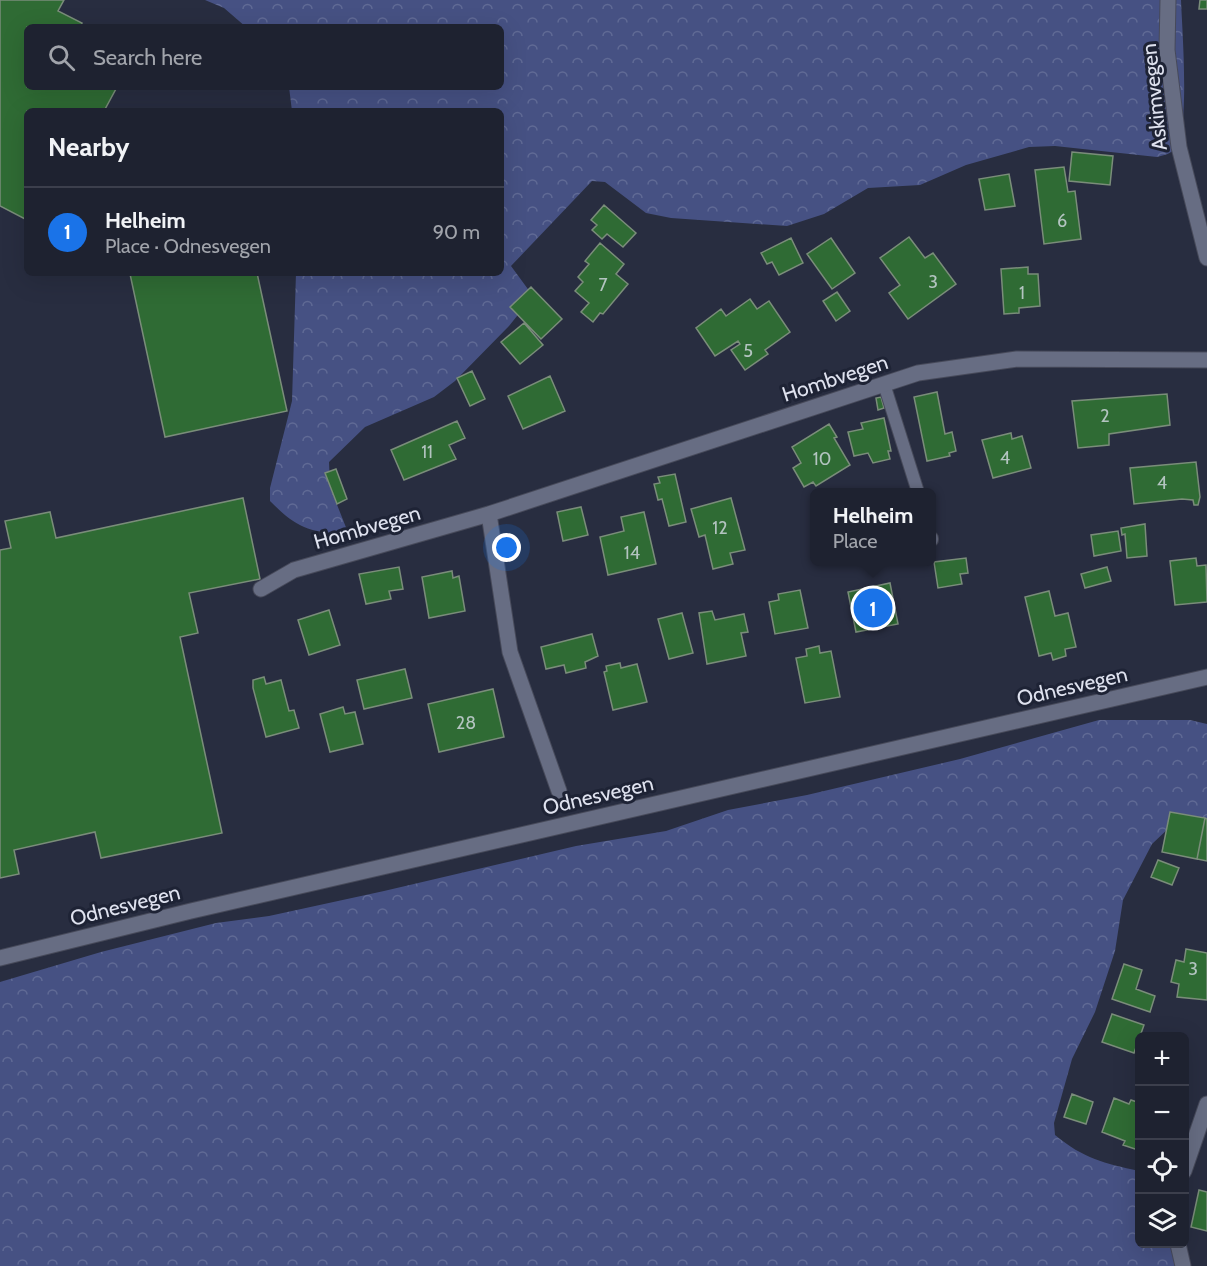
<!DOCTYPE html>
<meta charset="utf-8">
<style>
body{margin:0;font-family:Cabin,sans-serif;background:#2b2f3c;color:#f1f3f6}
.controls{position:absolute;right:18px;bottom:18px;display:grid;overflow:hidden;border-radius:9px;box-shadow:0 6px 24px #0002}
.controls button{width:54px;height:54px;display:grid;place-items:center;padding:0;border:0;border-bottom:2px solid #3c3f4c;background:#1e2230;color:#f1f3f6;font:30px sans-serif}
.you{position:absolute;left:507px;top:548px;width:21px;height:21px;margin:-15px;border:4px solid #fff;border-radius:50%;background:#1a73e8;box-shadow:0 0 0 9px #1a73e833}
.badge{display:grid;place-items:center;width:39px;height:39px;border-radius:50%;background:#1a73e8;color:#fff;font-size:20px;font-weight:700}
.pin{position:absolute;translate:-50% -50%;border:3px solid #fff;box-shadow:0 2px 6px #0006}
.popup{position:absolute;left:810px;top:488px;width:126px;height:78px;box-sizing:border-box;display:grid;place-content:center;border-radius:9px;background:#1e2230;filter:drop-shadow(0 2px 4px #0005);font-size:20px;white-space:nowrap;color:#a1a4ab}
.popup b{font-size:22px;color:#f1f3f6}
.popup::after{content:'';position:absolute;left:50%;top:100%;margin-left:-12px;border:12px solid transparent;border-top-color:#1e2230}
.list{margin:0;padding:0;list-style:none}
h2{display:flex;justify-content:space-between;align-items:center;height:78px;margin:0;padding:0 24px;font-size:26px}
h2 small{font-size:20px;font-weight:400;color:#a1a4ab}
.list li{display:grid;grid-template-columns:39px 1fr auto;gap:18px;align-items:center;box-sizing:border-box;height:90px;padding:0 24px;border-top:2px solid #3c3f4c}
.list b{display:block;font-size:22px;white-space:nowrap}
.list p{margin:0;font-size:20px;white-space:nowrap;color:#a1a4ab}
.list em{font-size:20px;font-style:normal;color:#a1a4ab}
.icon{flex:none;width:33px;height:33px;fill:none;stroke:currentColor;stroke-width:2;stroke-linecap:round;stroke-linejoin:round}
.map{position:relative;flex:none;width:1207px;height:1266px;overflow:hidden}
.search{position:absolute;background:#1e2230;box-shadow:0 6px 24px #0002;left:24px;top:24px;width:480px;height:66px;display:flex;align-items:center;gap:15px;box-sizing:border-box;padding:0 21px;border-radius:9px;color:#a1a4ab;font-size:22px}
.panel{position:absolute;background:#1e2230;box-shadow:0 6px 24px #0002;left:24px;top:108px;width:480px;height:168px;border-radius:9px}
.map>svg:first-child{display:block}
.forest{fill:url(#forest-crowns)}
.building{fill:#2f6b34;stroke:#7a8d7a;stroke-width:1.5}
.lines{fill:none;stroke-linecap:round;stroke-linejoin:round}
.service-casing{stroke:#474a5a;stroke-width:14}
.minor-casing{stroke:#474a5a;stroke-width:17}
.secondary-casing{stroke:#474a5a;stroke-width:17}
.service{stroke:#676d83;stroke-width:12}
.minor{stroke:#676d83;stroke-width:15}
.secondary{stroke:#676d83;stroke-width:15}
.labels{text-anchor:middle;dominant-baseline:central;stroke-width:6;stroke-linejoin:round;paint-order:stroke}
.number-label{font-size:18px;fill:#b3c4c0}
.street-label{font-size:21px;fill:#dfe2ef;stroke:#1e2335}
</style>
<div class="map">
<svg width="1207" height="1266" viewBox="0 0 1207 1266">
<defs>
<pattern id="forest-crowns" width="20" height="18" patternUnits="userSpaceOnUse" patternTransform="scale(1.5)"><rect width="20" height="18" fill="#465183"/><path d="M2 6a3 3 0 1 1 6 0M12 15a3 3 0 1 1 6 0" fill="none" stroke="#606a95"/></pattern>
</defs>
<rect width="100%" height="100%" fill="#282d40"/>
<path class="forest" d="M205,0H1181C1182,27 1190,129 1176,147C1171,154 1165,155 1157,157L1055,146L1029,147L966,165L920,185L868,188L824,214L787,226L671,218L646,213L605,182L592,181L511,266L533,296L509,326L455,381L434,397L365,427L329,462L330,487L349,535C308,531 299,530 270,501V488L292,401L296,273H501V111H292L289,87H501V27H246L224,8Z
M1099,720H1190L1207,724V829L1171,826L1152,844L1123,900L1115,951L1095,1012L1072,1059L1054,1123L1055,1135C1084,1159 1104,1163 1139,1171L1140,1244H1172L1179,1266H0V982L101,952L216,923L269,916L384,891L576,846L666,831L728,810L807,795L960,759Z"/>
<path class="building" d="M0,0H64L58,11L82,23L80,27H27V87H117L104,111H27V220L0,206Z
M1200,0H1207V9H1199Z
M1072,152L1113,156L1110,185L1069,181Z
M1064,167L1068,192L1075,191L1081,239L1044,244L1035,170Z
M1009,174L1015,206L985,210L979,179Z
M604,205L636,233L623,247L607,234L602,239L592,230L597,225L591,220Z
M909,237L925,258L933,253L956,284L908,319L889,293L900,285L880,258Z
M791,238L803,263L779,275L772,262L767,264L761,253Z
M831,238L855,273L832,289L807,254Z
M600,243L624,264L616,274L628,284L603,314L600,313L593,322L581,312L589,303L575,291L583,282L578,277L589,264L585,261Z
M1028,267V274H1038L1040,306L1019,308V313L1004,314L1001,269Z
M257,273L287,411L165,437L130,274Z
M531,287L562,319L541,339L510,307Z
M837,292L850,311L836,321L823,301Z
M750,299L757,309L769,301L790,332L765,350L768,354L745,370L731,350L740,344L738,341L715,356L696,328L721,309L726,316Z
M524,323L543,345L520,364L501,342Z
M472,371L485,399L470,406L457,378Z
M550,376L565,411L523,429L508,396Z
M937,392L945,434L952,432L956,451L949,453L950,456L927,461L914,397Z
M1167,394L1170,425L1109,434V445L1078,448L1072,401Z
M881,397L884,408L878,410L876,398Z
M884,418L891,451H888L890,459L873,463L868,453L854,456L848,432L863,429L861,423Z
M457,421L465,438L449,445L456,459L404,480L391,450Z
M829,424L837,437L834,438L850,465L816,486L813,482L804,487L793,468L801,463L792,447Z
M1011,433L1012,439L1022,436L1031,468L993,478L982,440Z
M1196,462L1200,497L1198,505H1194L1193,500L1182,499L1134,504L1130,468Z
M336,469L347,499L337,504L325,473Z
M675,474L686,522L669,526L662,499L658,500L654,484L660,483L658,477Z
M243,498L260,579L189,593L198,633L180,637L222,833L101,858L95,832L14,850L19,874L0,878V550L11,548L5,521L50,512L56,538Z
M731,498L745,550L730,553L733,564L713,569L705,535L699,537L691,509Z
M581,507L588,535L563,541L557,512Z
M644,512L656,564L608,575L600,537L624,531L621,517Z
M1145,524L1147,556L1127,558L1125,534L1122,535L1121,528Z
M1118,531L1121,551L1094,556L1091,535Z
M966,558L968,573L960,574L962,584L938,588L934,562Z
M1196,558L1197,566L1206,565L1207,602L1175,605L1170,561Z
M399,567L403,589L389,591L391,599L366,604L359,574Z
M1107,567L1111,581L1085,588L1081,574Z
M452,571L453,578L459,576L465,611L429,618L422,577Z
M890,583L898,624L856,632L848,592Z
M800,590L808,628L775,634L769,602L779,600L778,594Z
M1049,591L1055,616L1068,613L1076,647L1065,649L1066,656L1053,660L1051,653L1039,656L1025,597Z
M329,610L340,645L309,655L298,620Z
M712,611L715,620L744,614L748,632L741,633L746,656L707,664L699,613Z
M682,613L693,653L669,659L658,619Z
M592,634L598,656L585,662L586,668L566,673L564,665L546,669L541,647Z
M819,646L820,653L831,651L840,697L805,703L796,658L807,656L806,649Z
M620,663L621,668L637,664L647,702L613,710L604,672L607,671L606,666Z
M405,669L412,698L364,709L357,680Z
M264,677L266,684L281,680L289,711L294,710L299,728L266,737L253,688V680Z
M493,689L504,737L439,752L428,704Z
M343,707L345,714L355,712L363,744L330,752L320,714Z
M1170,812L1205,818L1197,859L1162,852Z
M1205,818L1207,819V861L1197,859Z
M1158,860L1179,868L1172,885L1151,877Z
M1186,949L1207,953V1000L1177,997L1179,984L1171,982L1176,960L1184,962Z
M1124,964L1142,970L1136,989L1155,996L1150,1012L1112,999Z
M1112,1014L1144,1025L1134,1053L1102,1042Z
M1072,1094L1093,1102L1086,1124L1064,1117Z
M1114,1098L1129,1104L1131,1100L1140,1103L1138,1150L1123,1145L1125,1141L1102,1132Z
M1199,1190L1207,1192V1231L1191,1227Z"/>
<g class="lines">
<defs>
<path id="service" d="M884,384L918,492
M932,538V540"/>
<path id="minor" d="M1168,0L1167,50L1179,147L1207,258
M489,514L510,652L559,791
M261,589L294,570L489,514L918,373L1017,359L1207,360
M1184,1171L1207,1104
M1178,1244L1183,1266"/>
<path id="secondary" d="M0,958L191,911L1207,677"/>
</defs>
<use href="#service" class="service-casing"/>
<use href="#minor" class="minor-casing"/>
<use href="#secondary" class="secondary-casing"/>
<use href="#service" class="service"/>
<use href="#minor" class="minor"/>
<use href="#secondary" class="secondary"/>
</g>
<g class="labels">
<g class="number-label">
<text x="1062" y="221">6</text>
<text x="933" y="282">3</text>
<text x="603" y="285">7</text>
<text x="1022" y="293">1</text>
<text x="748" y="351">5</text>
<text x="1105" y="416">2</text>
<text x="427" y="452">11</text>
<text x="1005" y="458">4</text>
<text x="822" y="459">10</text>
<text x="1162" y="483">4</text>
<text x="720" y="528">12</text>
<text x="632" y="553">14</text>
<text x="466" y="723">28</text>
<text x="1193" y="969">3</text>
</g>
<g class="street-label">
<text transform="translate(1154 97) rotate(-96)">Askimvegen</text>
<text transform="translate(835 378) rotate(-18)">Hombvegen</text>
<text transform="translate(367 527) rotate(-16)">Hombvegen</text>
<text transform="translate(1072 686) rotate(-13)">Odnesvegen</text>
<text transform="translate(598 795) rotate(-13)">Odnesvegen</text>
<text transform="translate(125 905) rotate(-14)">Odnesvegen</text>
</g>
</g>
</svg>
<div class="controls">
<button>+</button>
<button>−</button>
<button><svg class="icon" aria-label="locate" viewBox="0 0 24 24"><circle cx="12" cy="12" r="6"/><path d="M12 2v4M12 18v4M2 12h4M18 12h4"/></svg></button>
<button><svg class="icon" aria-label="layers" viewBox="0 0 24 24"><path d="M12 4l9 5-9 5-9-5zM3 14l9 5 9-5"/></svg></button>
</div>
<div class="you"></div>
<div class="pin badge" style="left:873px;top:608px">1</div>
<div class="popup"><b>Helheim</b>Place</div>
<div class="search"><svg class="icon" aria-label="search" viewBox="0 0 24 24"><circle cx="10" cy="10" r="6"/><path d="M15 15l6 6"/></svg>Search here</div>
<section class="panel">
<h2>Nearby<small></small></h2>
<ul class="list">
<li><span class="badge">1</span><div><b>Helheim</b><p>Place · Odnesvegen</p></div><em>90 m</em></li>
</ul>
</section>
</div>
